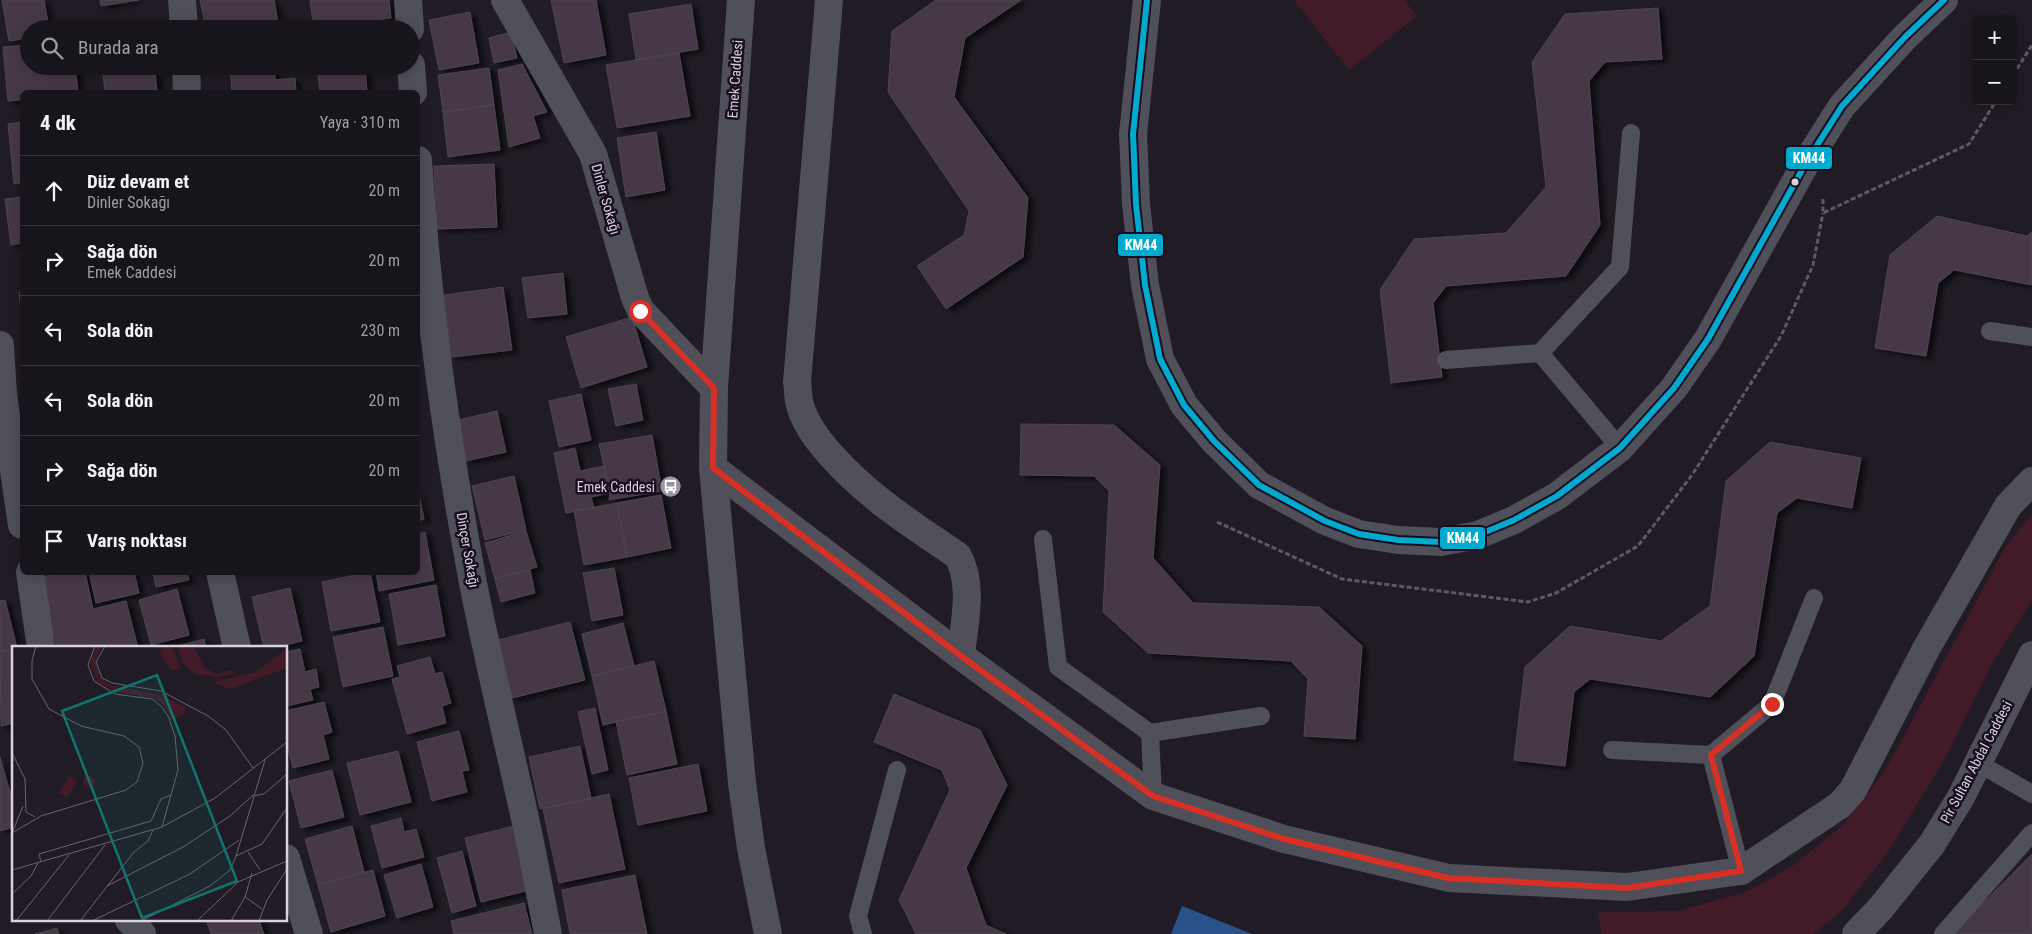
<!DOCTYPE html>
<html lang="tr">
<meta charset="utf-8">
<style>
body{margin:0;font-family:"Roboto Condensed",sans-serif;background:#211d24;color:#f1f3f6}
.controls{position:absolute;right:15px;top:15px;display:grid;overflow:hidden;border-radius:8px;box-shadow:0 2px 12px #0003}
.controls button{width:45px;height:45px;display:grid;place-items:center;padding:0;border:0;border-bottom:1px solid #36333a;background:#18141b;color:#f1f3f6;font:25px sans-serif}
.stop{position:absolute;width:15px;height:15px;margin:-11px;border:4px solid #d93025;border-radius:50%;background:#fff}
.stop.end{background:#d93025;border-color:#fff;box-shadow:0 1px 5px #0008}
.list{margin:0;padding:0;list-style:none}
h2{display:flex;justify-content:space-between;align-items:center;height:65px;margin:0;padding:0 20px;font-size:21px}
h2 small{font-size:16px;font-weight:400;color:#9f9ea3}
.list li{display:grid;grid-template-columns:32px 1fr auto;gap:15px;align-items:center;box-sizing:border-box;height:70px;padding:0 20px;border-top:1px solid #36333a}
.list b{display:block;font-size:19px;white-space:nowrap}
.list p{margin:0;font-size:16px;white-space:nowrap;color:#9f9ea3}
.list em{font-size:16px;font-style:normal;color:#9f9ea3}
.icon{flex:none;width:28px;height:28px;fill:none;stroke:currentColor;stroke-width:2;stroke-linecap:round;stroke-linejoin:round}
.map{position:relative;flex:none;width:2032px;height:934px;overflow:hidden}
.search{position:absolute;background:#18141b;box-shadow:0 2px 12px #0003;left:20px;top:20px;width:400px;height:55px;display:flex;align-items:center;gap:12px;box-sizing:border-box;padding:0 18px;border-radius:28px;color:#9f9ea3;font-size:19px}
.panel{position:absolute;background:#18141b;box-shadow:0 2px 12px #0003;left:20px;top:90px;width:400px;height:485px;border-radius:8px}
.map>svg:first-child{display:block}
.grass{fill:#431a28}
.water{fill:#2a528a}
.building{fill:#463846;stroke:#4c464e;filter:url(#shadow)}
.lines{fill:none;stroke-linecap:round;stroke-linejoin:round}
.path{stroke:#5c5b64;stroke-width:3;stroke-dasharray:5 2.5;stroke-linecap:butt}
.service{stroke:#50505a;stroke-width:18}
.minor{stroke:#50505a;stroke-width:28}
.tertiary{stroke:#50505a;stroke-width:28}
.bus-1-casing{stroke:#180e1f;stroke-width:10}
.bus-1{stroke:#00a9ce;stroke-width:6}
.route{stroke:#d93025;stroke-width:6}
.bus-dot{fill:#dad3df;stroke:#180e1f;stroke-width:2}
.labels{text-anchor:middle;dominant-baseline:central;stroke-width:5;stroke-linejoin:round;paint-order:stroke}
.street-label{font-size:14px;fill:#dad3df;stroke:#180e1f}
.poi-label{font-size:14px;fill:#dad3df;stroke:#180e1f;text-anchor:end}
.inset-road{fill:none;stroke:#6a656f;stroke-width:1}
.view{fill:#0f766e;fill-opacity:0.15;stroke:#0f766e;stroke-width:2.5}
.inset-edge{fill:none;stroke:#dad3df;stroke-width:2.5}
.line-badge{stroke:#180e1f;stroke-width:2}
.badge-label{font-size:14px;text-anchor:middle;font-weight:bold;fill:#fff}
</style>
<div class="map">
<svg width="2032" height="934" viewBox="0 0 2032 934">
<defs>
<filter id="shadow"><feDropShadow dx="5.5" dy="3" stdDeviation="2.5" flood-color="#0009"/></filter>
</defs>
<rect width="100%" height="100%" fill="#201b24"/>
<path class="grass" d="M1294,0H1404L1417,16L1349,70Z
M2032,514V600L1993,662L1947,755L1888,852L1843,909L1814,934H1601L1598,912L1678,911L1746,892L1791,867L1842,826L1885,771L2006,546Z"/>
<path class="water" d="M1182,906L1252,934H1171Z"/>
<path class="building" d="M2,0H44L49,29H29V38L9,41Z
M100,0H139L101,6Z
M200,0H274L279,29H206Z
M310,0H389L391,18L314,29Z
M551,0H596L606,55L564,63Z
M936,0H1021L965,38L954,97L1028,198L1023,257L946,309L917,266L964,235L969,211L888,92L892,31Z
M691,4L698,49L636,60L629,14Z
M1658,8L1662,59L1605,62L1589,81L1600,225L1566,276L1446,286L1433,303L1442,377L1391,383L1380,290L1414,239L1506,233L1546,187L1532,62L1565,14Z
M470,12L479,63L439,70L429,20Z
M511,32L517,58L494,63L489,38Z
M29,45V66H75L78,92H22V100L8,101L3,47Z
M679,53L690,116L617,128L606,65Z
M522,64L547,112L533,116L540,138L509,147L498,70Z
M102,66H138V72L155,71L157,92H105Z
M230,66H274L275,80L295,78L296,92H232Z
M317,66H365L367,92H320Z
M489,68L494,105L443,112L438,75Z
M494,105L500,150L448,157L443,112Z
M22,122V183L14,184L8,124Z
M656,132L665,190L626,197L617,138Z
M494,164L497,227L437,229L434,166Z
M22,197V243L11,245L5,199Z
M1937,216L2027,236L2032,232V285L1954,270L1938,283L1926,356L1875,348L1890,255Z
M563,273L567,314L528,318L522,278Z
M503,287L512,350L452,357L444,295Z
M19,292H22V321Z
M632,317L647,367L581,388L566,337Z
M636,384L643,420L616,426L608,389Z
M581,394L591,440L559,447L549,401Z
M497,411L506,452L466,461L458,420Z
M1021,424L1114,425L1160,465L1153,558L1193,603L1319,607L1362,646L1355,739L1304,736L1308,679L1291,661L1148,653L1103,612L1109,491L1094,476L1020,475Z
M652,435L662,491L609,500L610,493L599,444Z
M1770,442L1861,458L1852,508L1797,498L1777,513L1754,656L1710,697L1590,679L1574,692L1565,766L1514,760L1525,667L1570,626L1661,641L1710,606L1726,481Z
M575,448L580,471L604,466L610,493L591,497L594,508L566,513L554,453Z
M514,476L526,530L485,540L472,486Z
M418,491L424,519L418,521Z
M661,495L671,548L627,557L617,503Z
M617,503L627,557L584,565L574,511Z
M526,531L537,567L495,579L485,543Z
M425,532L434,580L379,591L376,572H418V534Z
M614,568L623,615L592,621L583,573Z
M530,570L535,593L501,602L495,579Z
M62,572H85L93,609L126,601L138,648H57L40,578Z
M89,572H134L139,593L96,603Z
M153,572H187L189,580L156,587Z
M370,572L380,622L331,631L322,582Z
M436,585L445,636L398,645L389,594Z
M290,588L302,641L274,648H264L252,597Z
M177,589L189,635L151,645L139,600Z
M5,600L17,648L0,652V601Z
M570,622L585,680L512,698L498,640Z
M623,623L634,666L592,676L582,634Z
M383,627L393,676L343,687L333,637Z
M204,639L206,648H171Z
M14,649V723L1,726L0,652Z
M300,649L305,672L316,669L319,687L310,689L313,700L286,706V652Z
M430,657L435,674L442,672L451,703L442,706L446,723L407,734L392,679L400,677L397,666Z
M654,661L666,711L603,725L592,676Z
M894,694L980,730L1007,785L966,868L986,925L1006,934H916L899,900L950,790L942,770L874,742Z
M324,702L332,732L323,735L329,759L293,768L286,740V711Z
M595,708L608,770L592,774L578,712Z
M666,711L677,764L627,775L616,721Z
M459,731L469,770L462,771L467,792L432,801L417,742Z
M580,746L591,798L540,809L529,757Z
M398,751L411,802L360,815L347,763Z
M0,757L5,775L0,777Z
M698,764L707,811L638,825L629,778Z
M332,770L344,817L301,828L289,781Z
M5,775L14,806V827L0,831V777Z
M609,794L625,869L559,883L543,809Z
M401,818L404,832L416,829L424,857L382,868L371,826Z
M352,826L364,872L318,885L305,839Z
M514,826L530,890L481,902L465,838Z
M462,851L476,906L452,913L437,858Z
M2032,854V934H1952Z
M421,864L433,907L397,918L384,875Z
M373,870L385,916L331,932L318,885Z
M635,875L647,934H570L562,890Z
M524,903L532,934H454L451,921Z
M206,920H259L264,934H211Z
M57,928L59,934H35Z"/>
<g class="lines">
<path class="path" d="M2013,75L2032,45
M1823,199V213L1969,144L1996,101
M1217,522L1342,579L1528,602L1556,593L1638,546L1692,475L1781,336L1813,265L1823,213"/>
<path class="service" d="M1990,331L2032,337
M1540,353L1620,448
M1446,360L1540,353L1620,267L1631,133
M1043,539L1058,667L1150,733L1153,796
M1150,733L1261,716
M1612,750L1711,755L1772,704L1814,598
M1711,755L1741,871
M1978,763L2032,794
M863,934L858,916L897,770
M1943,934L2032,833"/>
<path class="minor" d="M182,0L184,29
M408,0L410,29
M505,0L593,154L635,298L641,311L714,388
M829,0L797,382C798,388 798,395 799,401C803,421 816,438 829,453C869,498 910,523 958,556C974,586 964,623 961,656
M411,65L413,92
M186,66L187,92
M418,160C427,302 447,444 473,583C488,660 507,737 524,814C533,854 540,894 548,934
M0,345L3,395L22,525
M713,468L961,656L1153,796L1284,839L1449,878L1627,887L1741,871L1840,805L1853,790L1926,649L2008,506L2032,481
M30,572L41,648
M220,572L237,648
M286,858L309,934
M129,920L142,934
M1856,934L1880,909L1932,844L1961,797L2032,655"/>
<path class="tertiary" d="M741,0L714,388L713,468L742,783L751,848L768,934
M1147,0L1133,134L1136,204L1145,285L1160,359L1184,405L1214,441L1259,485L1325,521L1359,534L1398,540L1441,542L1478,535L1514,520L1557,496L1620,448L1674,388L1708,339L1807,161L1842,106L1905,37L1944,0"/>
<defs>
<path id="bus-1" d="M1147,0L1133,134L1136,204L1145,285L1160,359L1184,405L1214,441L1259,485L1325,521L1359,534L1398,540L1441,542L1478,535L1514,520L1557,496L1620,448L1674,388L1708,339L1807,161L1842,106L1905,37L1944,0"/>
</defs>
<use href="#bus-1" class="bus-1-casing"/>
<use href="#bus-1" class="bus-1"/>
</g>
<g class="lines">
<path class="route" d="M640,311L714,388L713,468L961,656L1153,796L1284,839L1448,878L1627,888L1741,871L1711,755L1772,704"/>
</g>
<defs>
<symbol id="bus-disc" viewBox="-11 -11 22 22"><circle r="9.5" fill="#99939e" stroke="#180e1f"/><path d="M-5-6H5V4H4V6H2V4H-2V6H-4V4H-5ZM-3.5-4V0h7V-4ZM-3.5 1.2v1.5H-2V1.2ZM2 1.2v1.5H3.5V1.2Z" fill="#fff"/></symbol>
</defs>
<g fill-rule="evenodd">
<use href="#bus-disc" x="658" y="474" width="25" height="25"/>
</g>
<circle class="bus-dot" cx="1795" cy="182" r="4.5"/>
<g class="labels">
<g class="street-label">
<text transform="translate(735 79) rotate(-86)">Emek Caddesi</text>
<text transform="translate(606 199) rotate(74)">Dinler Sokağı</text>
<text transform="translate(468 550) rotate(80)">Dinçer Sokağı</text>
<text transform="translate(1976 762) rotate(-62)">Pir Sultan Abdal Caddesi</text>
</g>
<g class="poi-label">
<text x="655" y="487">Emek Caddesi</text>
</g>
</g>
<g transform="translate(12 646)">
<rect width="275" height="275" fill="#201b24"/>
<path d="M85,0H90L83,13L87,31L98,39L150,49L173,61L172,67L160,74L152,59L142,52L107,46L87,37L78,18ZM71 136a6 6 0 1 1 12 0a6 6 0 1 1-12 0ZM57,130L65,135L55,152L47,147Z" fill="#431a28"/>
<path d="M147,0H160L169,23L159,24L149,9ZM165,0H182L192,21L204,28L220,24L222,28L208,31L183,28L170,16ZM275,2V22L218,43L201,36L244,26Z" fill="#431a28"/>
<path class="inset-road" d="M83,0L76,19L82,35L103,48L140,53L150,61L157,72L163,90L166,124L150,181M93,0L84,16L90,32L100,37L149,45L196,70L214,84L241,122M0,107L13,133L14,166L23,171M0,187L29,170L114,144L125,136L131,117L127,101L112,90L69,80L37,63L20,33V15L24,0M0,187L11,160M236,206L248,224M224,210L253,114M29,216L27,208L139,175L149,153L159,149M0,224L150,181L203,152L275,96M95,240L171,201L218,170L240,150L252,148L275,128M0,248L19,230L26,217M233,251L250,263M4,275L57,209M35,275L93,199M68,275L122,206L136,195L141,184M80,275L178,228L227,194M129,275L198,240L218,224L224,210L250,198L275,162M185,275L226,236L275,215M219,275L233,251L240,227M247,275L255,254L275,223"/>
<path class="view" d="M145,29L225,235L130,272L50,65Z"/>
<rect width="275" height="275" class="inset-edge"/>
</g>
<g class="line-badge">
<rect x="1785" y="146" width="48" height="24" rx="5" fill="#00a9ce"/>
<rect x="1117" y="233" width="47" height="24" rx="5" fill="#00a9ce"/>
<rect x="1439" y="526" width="47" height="24" rx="5" fill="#00a9ce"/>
</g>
<g class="badge-label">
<text x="1809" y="163">KM44</text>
<text x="1141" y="250">KM44</text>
<text x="1463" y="543">KM44</text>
</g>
</svg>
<div class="controls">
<button>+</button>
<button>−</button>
</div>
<div class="stop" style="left:640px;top:311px"></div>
<div class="stop end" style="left:1772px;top:704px"></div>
<div class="search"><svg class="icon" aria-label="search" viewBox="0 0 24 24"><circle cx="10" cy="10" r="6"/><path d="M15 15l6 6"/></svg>Burada ara</div>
<section class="panel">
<h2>4 dk<small>Yaya · 310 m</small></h2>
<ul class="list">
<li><svg class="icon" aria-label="ahead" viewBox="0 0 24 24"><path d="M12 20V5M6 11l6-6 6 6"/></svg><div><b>Düz devam et</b><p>Dinler Sokağı</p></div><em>20 m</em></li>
<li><svg class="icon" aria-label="right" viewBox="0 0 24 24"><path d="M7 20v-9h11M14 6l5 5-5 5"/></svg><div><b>Sağa dön</b><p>Emek Caddesi</p></div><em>20 m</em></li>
<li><svg class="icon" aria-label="left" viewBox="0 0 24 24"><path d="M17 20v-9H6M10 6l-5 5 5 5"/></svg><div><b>Sola dön</b></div><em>230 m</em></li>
<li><svg class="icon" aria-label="left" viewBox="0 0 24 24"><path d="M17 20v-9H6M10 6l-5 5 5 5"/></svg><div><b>Sola dön</b></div><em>20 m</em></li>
<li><svg class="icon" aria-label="right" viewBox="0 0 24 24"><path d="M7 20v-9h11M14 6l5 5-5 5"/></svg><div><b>Sağa dön</b></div><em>20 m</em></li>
<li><svg class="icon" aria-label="arrive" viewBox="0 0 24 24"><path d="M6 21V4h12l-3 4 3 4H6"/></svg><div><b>Varış noktası</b></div></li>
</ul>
</section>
</div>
